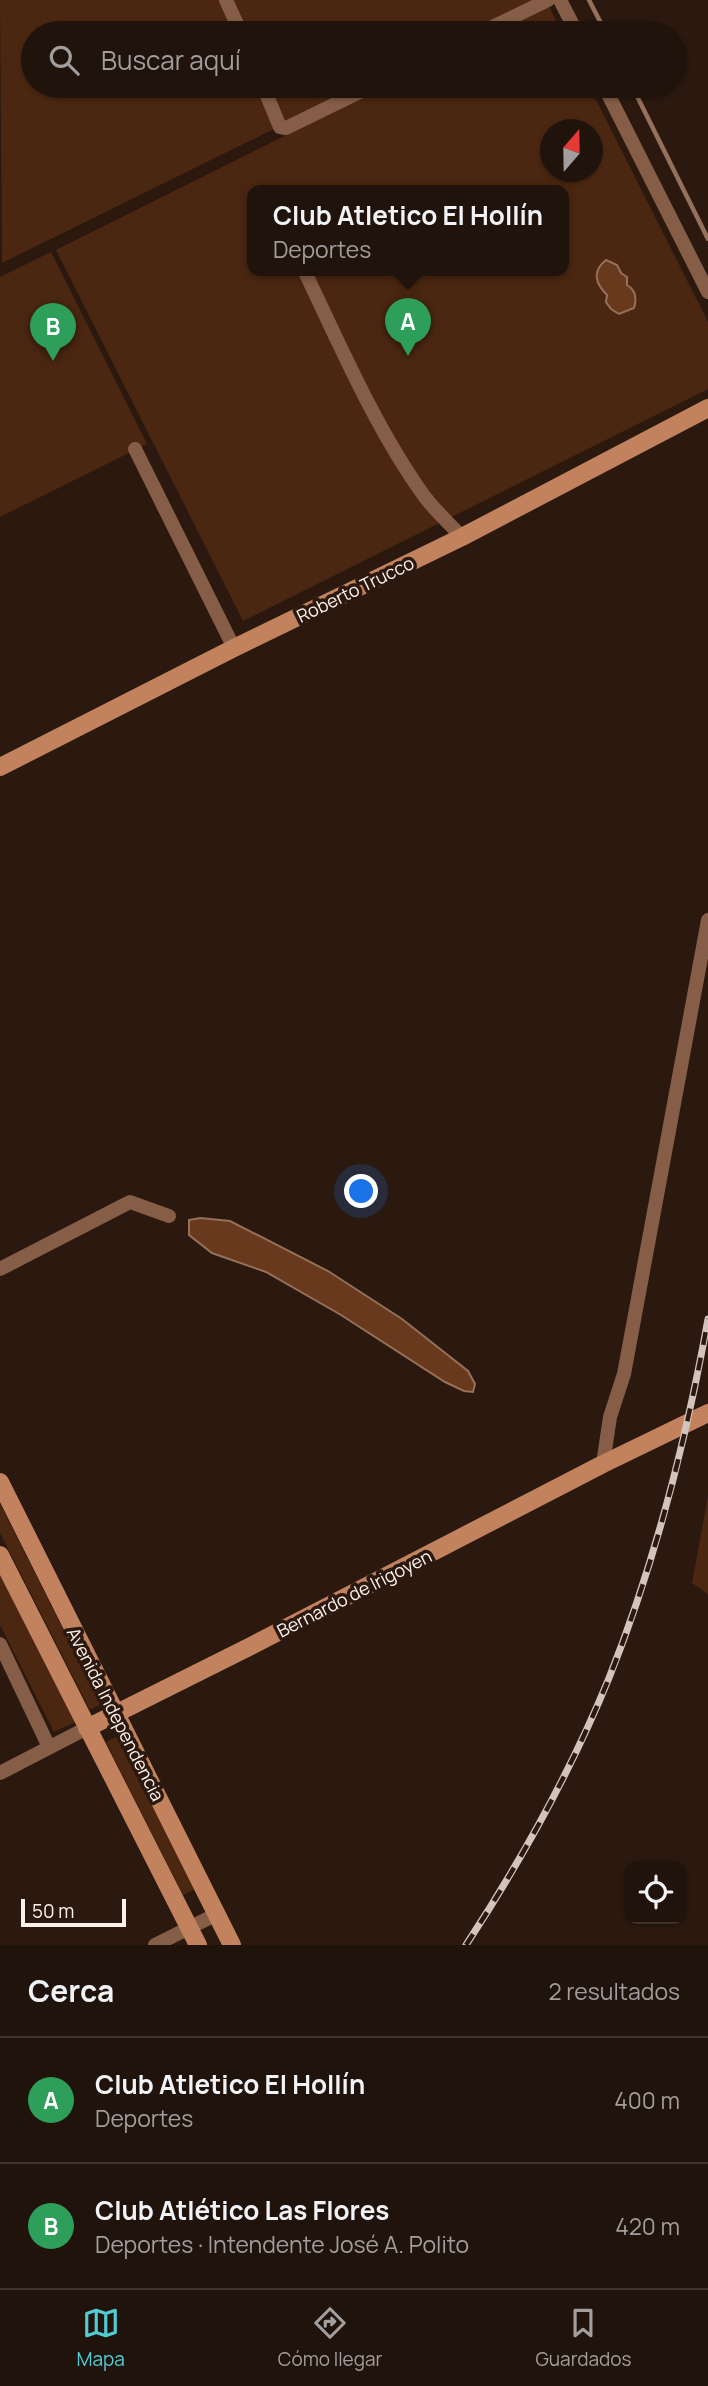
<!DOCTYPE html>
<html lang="es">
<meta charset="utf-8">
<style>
body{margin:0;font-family:Manrope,sans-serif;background:#281c14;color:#f1f3f6}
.controls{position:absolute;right:21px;bottom:21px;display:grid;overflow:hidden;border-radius:14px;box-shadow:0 2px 5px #0004}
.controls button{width:63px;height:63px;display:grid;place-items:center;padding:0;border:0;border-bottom:2px solid #3d322c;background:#20130b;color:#f1f3f6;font:35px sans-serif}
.compass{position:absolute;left:540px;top:119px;width:63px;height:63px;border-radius:50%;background:#20130b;box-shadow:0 2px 5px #0004;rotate:20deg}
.scale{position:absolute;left:21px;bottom:18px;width:105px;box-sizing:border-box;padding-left:7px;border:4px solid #fef2eb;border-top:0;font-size:19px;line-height:24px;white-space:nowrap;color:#fef2eb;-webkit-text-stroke:5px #2b190f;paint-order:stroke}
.you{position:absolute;left:362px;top:1192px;width:24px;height:24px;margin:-18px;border:5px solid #fff;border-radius:50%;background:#1a73e8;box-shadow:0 0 0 10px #1a73e833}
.badge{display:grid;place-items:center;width:46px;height:46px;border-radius:50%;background:#51ccd4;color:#fff;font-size:23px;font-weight:700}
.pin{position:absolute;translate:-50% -58px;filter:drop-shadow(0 2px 4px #0008)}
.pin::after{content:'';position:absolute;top:37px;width:24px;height:21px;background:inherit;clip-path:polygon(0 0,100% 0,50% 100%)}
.popup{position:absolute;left:247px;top:185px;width:322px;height:91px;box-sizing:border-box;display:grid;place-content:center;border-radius:14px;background:#20130b;filter:drop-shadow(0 2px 5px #0005);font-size:23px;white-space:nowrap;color:#a29e9d}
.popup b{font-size:26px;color:#f1f3f6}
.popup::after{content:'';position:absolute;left:50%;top:100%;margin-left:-14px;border:14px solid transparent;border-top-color:#20130b}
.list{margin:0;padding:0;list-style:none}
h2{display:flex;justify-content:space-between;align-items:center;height:91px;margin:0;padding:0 28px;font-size:30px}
h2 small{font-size:23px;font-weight:400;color:#a29e9d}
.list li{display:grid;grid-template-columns:46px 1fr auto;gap:21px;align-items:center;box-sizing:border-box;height:126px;padding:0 28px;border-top:2px solid #3d322c}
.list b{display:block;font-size:26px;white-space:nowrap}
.list p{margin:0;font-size:23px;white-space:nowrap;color:#a29e9d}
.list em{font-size:23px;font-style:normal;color:#a29e9d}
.icon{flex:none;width:38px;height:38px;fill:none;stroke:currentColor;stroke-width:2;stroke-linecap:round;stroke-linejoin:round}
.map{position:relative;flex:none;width:708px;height:1945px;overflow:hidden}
.search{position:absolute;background:#20130b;box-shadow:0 2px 5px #0004;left:21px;right:21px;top:21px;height:77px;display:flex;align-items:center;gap:18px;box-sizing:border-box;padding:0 24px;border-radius:38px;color:#a29e9d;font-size:26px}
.sheet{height:343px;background:#20130b}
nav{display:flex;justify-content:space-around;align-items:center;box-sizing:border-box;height:98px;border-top:2px solid #3d322c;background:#20130b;font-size:19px;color:#a29e9d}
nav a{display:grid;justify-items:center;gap:4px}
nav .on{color:#51ccd4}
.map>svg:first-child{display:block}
.green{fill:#4b2711;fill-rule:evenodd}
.water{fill:#68391c;stroke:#95705a;stroke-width:2}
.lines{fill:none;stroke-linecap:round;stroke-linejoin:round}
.stream{stroke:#95705a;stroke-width:4.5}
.street{stroke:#865e47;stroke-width:14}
.secondary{stroke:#c2825d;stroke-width:18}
.rail-casing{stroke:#d2c4bd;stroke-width:7}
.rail{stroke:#2b190f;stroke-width:4.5;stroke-dasharray:13;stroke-linecap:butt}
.labels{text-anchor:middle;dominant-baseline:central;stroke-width:7;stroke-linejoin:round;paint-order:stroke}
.street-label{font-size:18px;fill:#fef2eb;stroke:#2b190f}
</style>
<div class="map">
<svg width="708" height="1945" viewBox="0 0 708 1945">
<rect width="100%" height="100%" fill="#2b190f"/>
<path class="green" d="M0,0H535L468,33H33V86H361L2,263Z
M548,4L562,33H490Z
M385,86H589L708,322V389L243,621L56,250ZM550,130H592V172H550ZM252,190H564V270H252Z
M51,252L147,444L0,517V277Z
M708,1496V1594L692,1583Z
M0,1504L101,1704L90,1710L0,1533Z
M0,1569L78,1721L54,1732L0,1625Z
M118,1736L195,1889L183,1895L106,1742Z"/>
<path class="water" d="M606,260L617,265L621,273L627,277V285C636,290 637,298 634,308L619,314L611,309L606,302L607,295C595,283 592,271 606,260Z
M200,1218L230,1221L328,1271L402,1319L468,1371L475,1384L473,1392L464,1391L445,1382L341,1315L266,1272L212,1253L189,1235V1220Z"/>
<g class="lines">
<path class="stream" d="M589,0L606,33
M632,86L708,239"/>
<path class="street" d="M226,0L241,33
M560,0L577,33
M480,33L548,0
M263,86L280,127L286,128L372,86
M604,86L708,292
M304,270C339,343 375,427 422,493C433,509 449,523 462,537
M135,449L234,648
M0,1269L130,1202L169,1216
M603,1464L610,1417L624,1374L708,920
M0,1644L49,1747
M0,1773L87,1728
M155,1945L217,1914"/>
<path class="secondary" d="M0,767L234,648L462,537L708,408
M0,1482L232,1945
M0,1555L198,1945
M87,1728L251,1646L603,1464L708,1413"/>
<defs>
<path id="rail" d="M466,1945C521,1861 571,1771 609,1678C655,1563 686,1441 708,1319"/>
</defs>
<use href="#rail" class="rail-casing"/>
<use href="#rail" class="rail"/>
</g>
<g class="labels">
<g class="street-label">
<text transform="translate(355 589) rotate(-26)">Roberto Trucco</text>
<text transform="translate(354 1593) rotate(-27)">Bernardo de Irigoyen</text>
<text transform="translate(116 1714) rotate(63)">Avenida Independencia</text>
</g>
</g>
</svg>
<div class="controls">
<button><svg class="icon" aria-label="locate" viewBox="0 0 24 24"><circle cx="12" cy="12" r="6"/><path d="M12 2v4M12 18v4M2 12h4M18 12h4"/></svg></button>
</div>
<svg class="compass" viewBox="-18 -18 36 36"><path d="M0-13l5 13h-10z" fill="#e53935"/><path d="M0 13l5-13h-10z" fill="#a29e9d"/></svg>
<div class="scale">50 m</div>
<div class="you"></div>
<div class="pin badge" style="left:408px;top:356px;background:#2e9e5b">A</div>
<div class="popup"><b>Club Atletico El Hollín</b>Deportes</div>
<div class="pin badge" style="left:53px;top:361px;background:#2e9e5b">B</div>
<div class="search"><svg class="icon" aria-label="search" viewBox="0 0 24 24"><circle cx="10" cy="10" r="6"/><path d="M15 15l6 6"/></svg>Buscar aquí</div>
</div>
<section class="sheet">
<h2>Cerca<small>2 resultados</small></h2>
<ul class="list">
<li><span class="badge" style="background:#2e9e5b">A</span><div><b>Club Atletico El Hollín</b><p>Deportes</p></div><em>400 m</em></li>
<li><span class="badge" style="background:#2e9e5b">B</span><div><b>Club Atlético Las Flores</b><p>Deportes · Intendente José A. Polito</p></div><em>420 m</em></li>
</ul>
</section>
<nav>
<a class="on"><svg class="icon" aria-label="map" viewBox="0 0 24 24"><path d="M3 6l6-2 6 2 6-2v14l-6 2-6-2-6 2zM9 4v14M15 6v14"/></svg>Mapa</a>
<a><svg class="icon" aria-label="directions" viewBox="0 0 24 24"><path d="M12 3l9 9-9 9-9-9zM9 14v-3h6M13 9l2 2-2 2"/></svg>Cómo llegar</a>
<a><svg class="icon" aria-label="saved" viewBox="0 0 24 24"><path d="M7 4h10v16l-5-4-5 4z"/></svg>Guardados</a>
</nav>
